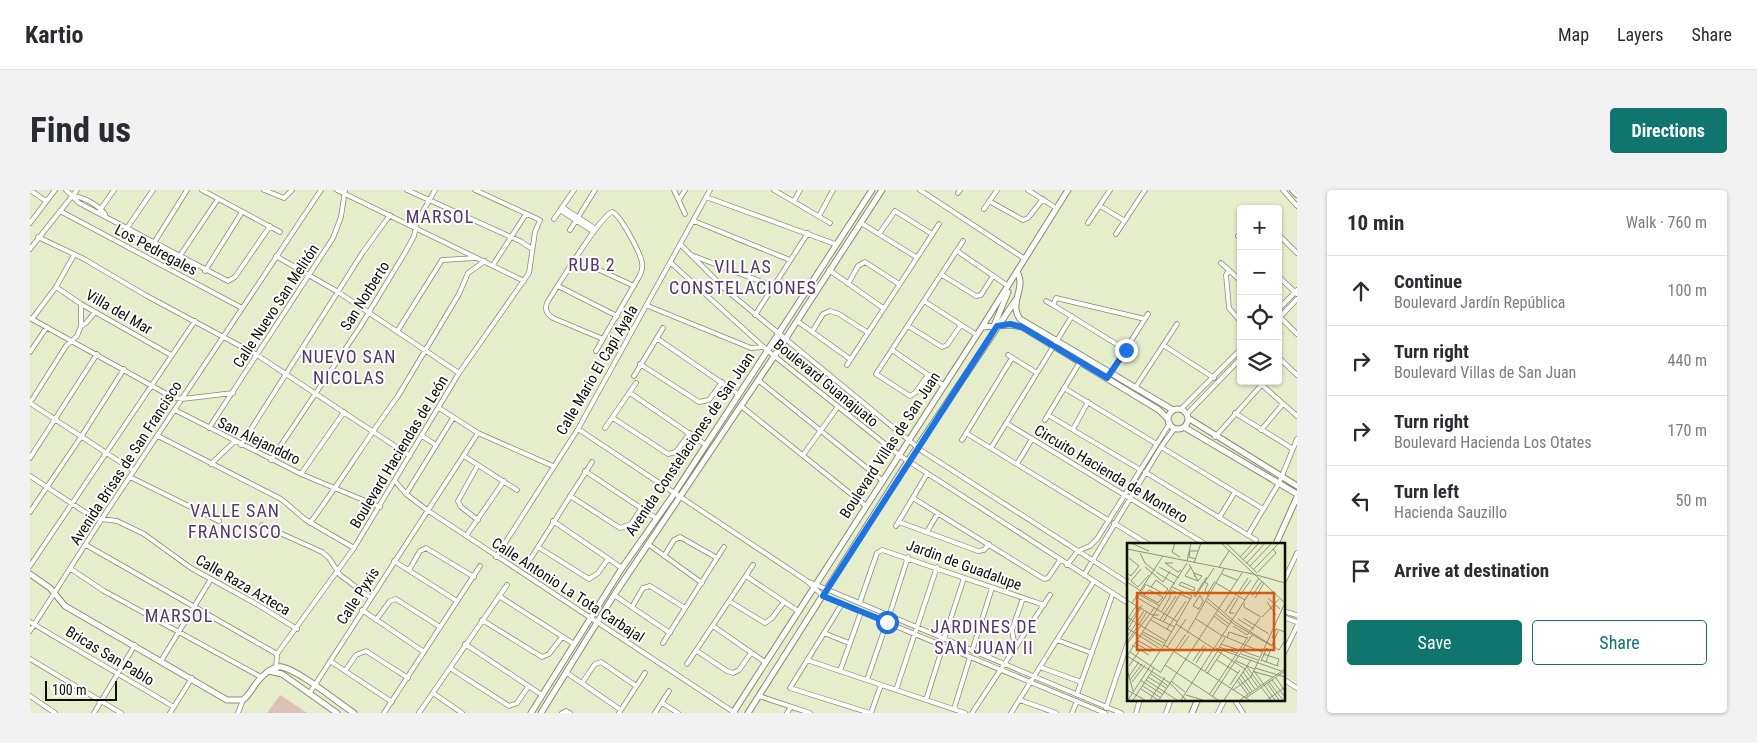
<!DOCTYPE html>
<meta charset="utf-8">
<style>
body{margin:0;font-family:"Roboto Condensed",sans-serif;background:#f2f2f3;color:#2b2b33}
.controls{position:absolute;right:15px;top:15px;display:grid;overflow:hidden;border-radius:5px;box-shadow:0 1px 4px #0004}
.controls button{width:45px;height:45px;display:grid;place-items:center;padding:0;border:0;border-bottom:1px solid #e1e1e2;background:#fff;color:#2b2b33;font:25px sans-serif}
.scale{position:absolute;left:15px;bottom:12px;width:72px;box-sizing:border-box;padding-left:5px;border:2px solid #0d0f05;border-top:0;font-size:14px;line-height:18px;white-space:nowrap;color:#0d0f05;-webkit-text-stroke:4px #fff;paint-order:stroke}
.stop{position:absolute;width:15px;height:15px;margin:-11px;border:4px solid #1a73e8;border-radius:50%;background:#fff}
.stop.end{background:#1a73e8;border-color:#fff;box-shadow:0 1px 5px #0008}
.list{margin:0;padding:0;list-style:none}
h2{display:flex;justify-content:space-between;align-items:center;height:65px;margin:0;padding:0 20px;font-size:21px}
h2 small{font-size:16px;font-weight:400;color:#7c7c81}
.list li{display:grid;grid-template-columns:32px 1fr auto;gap:15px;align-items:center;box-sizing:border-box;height:70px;padding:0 20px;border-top:1px solid #e1e1e2}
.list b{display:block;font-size:19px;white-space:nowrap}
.list p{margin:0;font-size:16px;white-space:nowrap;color:#7c7c81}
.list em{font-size:16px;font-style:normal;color:#7c7c81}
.actions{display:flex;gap:10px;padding:15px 20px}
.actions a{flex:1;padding:11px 0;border:1px solid #0f766e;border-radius:5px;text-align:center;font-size:18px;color:#0f766e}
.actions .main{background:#0f766e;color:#fff}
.icon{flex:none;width:28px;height:28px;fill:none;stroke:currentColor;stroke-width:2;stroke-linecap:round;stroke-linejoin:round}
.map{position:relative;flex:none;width:1267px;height:523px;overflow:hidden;border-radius:5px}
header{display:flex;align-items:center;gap:30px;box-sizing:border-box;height:70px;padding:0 25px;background:#fff;border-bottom:1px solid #e1e1e2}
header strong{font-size:24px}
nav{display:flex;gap:28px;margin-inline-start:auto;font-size:18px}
.intro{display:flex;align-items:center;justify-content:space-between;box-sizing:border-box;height:120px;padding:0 30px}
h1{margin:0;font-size:35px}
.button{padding:12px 22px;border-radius:5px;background:#0f766e;color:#fff;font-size:18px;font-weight:700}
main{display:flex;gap:30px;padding:0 30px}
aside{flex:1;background:#fff;border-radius:5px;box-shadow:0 1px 4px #0004}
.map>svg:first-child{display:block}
.green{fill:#dbc2b5}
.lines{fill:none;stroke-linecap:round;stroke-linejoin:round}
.minor-casing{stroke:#888d6e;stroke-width:5.5}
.tertiary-casing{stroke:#888d6e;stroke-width:7}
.primary-casing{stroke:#888d6e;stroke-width:8}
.minor{stroke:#fff;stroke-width:4}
.tertiary{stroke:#fff;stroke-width:5}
.primary{stroke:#fff;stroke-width:6}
.route{stroke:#1a73e8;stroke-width:6}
.labels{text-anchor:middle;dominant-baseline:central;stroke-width:4;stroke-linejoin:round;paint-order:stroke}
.street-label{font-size:15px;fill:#0d0f05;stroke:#fff}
.quarter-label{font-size:18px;letter-spacing:1px;fill:#543670;stroke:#fff}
.inset-road{fill:none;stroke:#8f947b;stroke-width:1}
.view{fill:#dd550c;fill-opacity:0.15;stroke:#dd550c;stroke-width:2.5}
.inset-edge{fill:none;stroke:#0d0f05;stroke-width:2.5}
</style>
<header>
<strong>Kartio</strong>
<nav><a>Map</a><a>Layers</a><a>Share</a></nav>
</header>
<div class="intro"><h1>Find us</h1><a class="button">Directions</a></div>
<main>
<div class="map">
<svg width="1267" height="523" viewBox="0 0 1267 523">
<rect width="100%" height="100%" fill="#e6edca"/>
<path class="green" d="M250,505L277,523H237Z"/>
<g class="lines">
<defs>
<path id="minor" d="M0,0L16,11
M36,0L49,13L198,91L205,87L240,36
M172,0L250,42
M234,0L254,8L262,0
M307,0L494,91
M377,0L490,51L502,59
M644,0L655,24
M744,0L800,33
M890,0L995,69
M998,0L1026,18
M1253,0L1267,16
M928,3L930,0
M43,6C54,7 68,15 75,24
M676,7L805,54
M649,10L655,0
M764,11L770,0
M959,11L993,30L998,28L1013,9
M1070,16L1095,31
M532,17L566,39
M954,19L967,0
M70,20L84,0
M530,20L564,42
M30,21L212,118
M789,26L803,0
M524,29L544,0
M664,31L760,70
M0,33L25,0
M831,33L886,67
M1058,33L1080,0
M97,38L123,0
M540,40L565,0
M849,44L865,21L902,44
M1086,44L1115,0
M1248,44L1267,63
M1208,46L1211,49
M8,47L54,69L117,106L227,165L380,266
M124,53L157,0
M651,55L696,100L892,261L1098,393
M0,59L47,0
M927,61L978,96
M661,65L743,96
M246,66L308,102L429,183
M149,67L188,9
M546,69L604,96
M641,73L738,161L869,265L1098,413
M1191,73L1211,91
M463,75L496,24
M799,80L853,118
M1199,80L1196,85L1199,118L1211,132
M175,81L212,22
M912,85L946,106L951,105L963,86
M1248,86L1267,104
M818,94L828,76L835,72L869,94
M528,96L587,126
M26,97L51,114L141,165
M894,111L947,145
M1016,111L1023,115
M618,116L721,158L734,157
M1248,120L1267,100
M725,125L778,43
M1250,127L1267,144
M0,128L142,207L152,209L203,203
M2,129L26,97L44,65
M1248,129L1267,109
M767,131L820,169
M51,136L56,133L65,122
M878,136L912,157L917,155L931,135
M368,140L412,70L446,68
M782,142L793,124L800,121L809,124L837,142
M628,149L708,204
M1133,155L1184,188
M862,160L913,195
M1096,160L1023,115L1026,108L1115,129
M566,161L610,85C612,81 613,78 612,73C611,64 590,24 582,22C570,26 528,96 518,111C514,118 516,124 523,128L573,149
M0,162L17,137
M978,165L1007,183
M1248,167L1267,185
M610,174L669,212L679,210L692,192
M817,175L909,34
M898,185L885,203L880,206L846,184L933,51
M604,186L633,138
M1077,189L1118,124
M728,190L853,291
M1232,195L1267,226
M1034,198L1125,253
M1105,198L1147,134
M600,203L676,255
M0,213L104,281
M0,213L36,156L47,146L51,136V114
M711,216L836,316
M409,218L448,243L523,276
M1151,219L1211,159
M145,220L271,284L350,317
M1205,223L1263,259
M1157,224L1211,168
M1018,225L1109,279
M583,228L638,264L646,262L660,243
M1015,230L1050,172
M976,233L1175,354
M179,238L303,48L311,27L315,0
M575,238L606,193
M548,239L777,391L1091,523
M1043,239L1058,212
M1231,240L1253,214
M936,243L1078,330
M128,246L251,309L276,330L324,358
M392,246L406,255
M1185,247L1235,191
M932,250L982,168
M211,255L333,62L360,25
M1131,257L1233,319
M961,258L1042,126
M773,265L807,218
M434,266L487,300
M0,268L67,164
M241,270L330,137L376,61L384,46L387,32L405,0
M181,274L205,251
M987,274L1002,249
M555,281L626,328
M1115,282L1226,350
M271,284L314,222
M0,286L64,328L87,331L114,344L161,378L228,415L267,439
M100,287L189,331
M365,291L376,304L397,320L705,523
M376,304L423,228
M540,306L590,338L601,334L611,319
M883,308L1014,389L1018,388L1030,370
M0,322L51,247L94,179
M1189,328L1205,302
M448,330L431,317L428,311L448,275
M523,331L592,378
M869,332L948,361L954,360L959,354
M280,333C311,291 338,247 368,206L429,104L438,83L455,71
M1084,333L1118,354
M232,335L292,362L299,368L310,385L341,408
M866,336L897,284
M897,342L908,323
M1218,345L1249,293L1267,249
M436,346L474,291
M618,354L672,393
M56,355L247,464
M508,357L559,389L568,383L578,369
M1048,361L1060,356L1067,349L1140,233
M634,366L644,350L650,347L687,368
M466,367L548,239L680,0
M501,368L562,272
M364,371L427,411
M1037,375L1048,361
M0,376L165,131
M41,379L74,401L231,487
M379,380L390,361L396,358L444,387
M1054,385L1131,257L1145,238
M716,386L768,421
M777,391L793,406L1075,523
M1253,393L1267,363
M584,405L640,443
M469,406L544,454
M699,411L735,433L742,428L754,412
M830,412L847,363L852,360L1014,415
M812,414L760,498L840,523
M602,417L613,398L620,396L655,418
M332,420L394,462
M1253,421L1267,425
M859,426L878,367
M1253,427L1267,432
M346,430L360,411L366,409L410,437
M452,430L512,467L519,464L532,447
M0,432L144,517
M683,436L735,472
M0,441L71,330L291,0
M794,443L819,453
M914,449L934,388
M1027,450L1062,463
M633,453L694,357
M435,454L512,505
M985,458L982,440L993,408
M667,461L697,481L703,483L709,480L721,463
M942,461L962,398
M1253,465L1267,436
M0,469L91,523
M777,470L935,523
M131,471L181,389
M300,471L362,512
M657,474L723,375
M1010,477L1051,492
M420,478L479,516L487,513L498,497
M246,479L247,464L324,358L429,183L499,83L505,42L510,30L445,0
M315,481L326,465L336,461L378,488
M810,481L831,422
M537,483L591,520
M1253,489L1267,498
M837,490L857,432
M552,493L565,474L571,472L606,496
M866,500L907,377
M403,503L432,523
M279,504L448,243
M1047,504L1083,403
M0,506L25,523
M729,506L780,523
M1204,509L1213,523
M896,510L913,456
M990,510L1026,523
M632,513L648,523
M1076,518L1098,452
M924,519L940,467
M64,523L105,455
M140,523L162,488
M208,523L213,510
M354,523L450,376
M389,523L477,395
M532,523L536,521L540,523
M589,523L615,483
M625,523L639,501
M757,523L761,517
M841,523L851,495
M942,523L1020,405
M981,523L1064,391
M1042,523L1047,511
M1106,523L1110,509
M1136,523L1141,509
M1188,523L1195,509"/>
<path id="tertiary" d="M987,82C997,98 978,113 990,129L1143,220
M952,137L981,135L992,137L1129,220L1138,229
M963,138L978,102
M1138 229a10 10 0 1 1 20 0a10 10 0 1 1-20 0Z
M1158,228L1267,296
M1154,237L1267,304
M1246,354L1267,307
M0,384L20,398L35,416L197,510H213C222,503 225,491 235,484C239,480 246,476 252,477C270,481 307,512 324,523
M239,481L252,484L307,523
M501,523L592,378L644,304L842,0
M511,523L584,405L745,165L852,0
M703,523L952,137L1038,0
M718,523L878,271L985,111
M1162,523L1168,509"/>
<path id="primary" d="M1263,0L1267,4"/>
</defs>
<use href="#minor" class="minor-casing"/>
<use href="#tertiary" class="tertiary-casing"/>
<use href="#primary" class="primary-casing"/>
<use href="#minor" class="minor"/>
<use href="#tertiary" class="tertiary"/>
<use href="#primary" class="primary"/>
</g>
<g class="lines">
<path class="route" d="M857,432L793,406L967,136L980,134L992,137L1077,188L1096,160"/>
</g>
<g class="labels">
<g class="street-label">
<text transform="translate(126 60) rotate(28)">Los Pedregales</text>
<text transform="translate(335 106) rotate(-58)">San Norberto</text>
<text transform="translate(246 116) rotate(-57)">Calle Nuevo San Melitón</text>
<text transform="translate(89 122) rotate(30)">Villa del Mar</text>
<text transform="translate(567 180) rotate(-60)">Calle Mario El Capi Ayala</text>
<text transform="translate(796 193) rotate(39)">Boulevard Guanajuato</text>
<text transform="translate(229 251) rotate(26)">San Alejanddro</text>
<text transform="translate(660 254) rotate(-56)">Avenida Constelaciones de San Juan</text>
<text transform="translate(860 255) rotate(-57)">Boulevard Villas de San Juan</text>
<text transform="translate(369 262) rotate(-59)">Boulevard Haciendas de León</text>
<text transform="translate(96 273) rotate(-57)">Avenida Brisas de San Francisco</text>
<text transform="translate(1081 284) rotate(31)">Circuito Hacienda de Montero</text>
<text transform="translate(934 375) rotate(20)">Jardin de Guadalupe</text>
<text transform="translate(213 395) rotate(30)">Calle Raza Azteca</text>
<text transform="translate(538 400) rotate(33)">Calle Antonio La Tota Carbajal</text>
<text transform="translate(328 406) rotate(-57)">Calle Pyxis</text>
<text transform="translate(80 466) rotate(31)">Bricas San Pablo</text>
</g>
<g class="quarter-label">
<text x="410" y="26">MARSOL</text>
<text x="562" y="74">RUB 2</text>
<text x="713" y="76">VILLAS<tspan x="713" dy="21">CONSTELACIONES</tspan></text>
<text x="319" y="166">NUEVO SAN<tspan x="319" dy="21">NICOLAS</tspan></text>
<text x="205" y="320">VALLE SAN<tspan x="205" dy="21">FRANCISCO</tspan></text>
<text x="149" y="425">MARSOL</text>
<text x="954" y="436">JARDINES DE<tspan x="954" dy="21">SAN JUAN II</tspan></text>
</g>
</g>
<g transform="translate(1097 353)">
<rect width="158" height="158" fill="#e6edca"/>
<path class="inset-road" d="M4,0L22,8M48,0L45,9L53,14M94,0L158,60M99,0L130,30M0,6L126,31M13,10L18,20L28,28M113,14L126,0M68,16L62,14L63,8H71M116,17L132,0M60,18L64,0M46,20H38L51,29L54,27M67,20L74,0M62,21L71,38M119,21L138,0M123,23L145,0M18,24L36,39L43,28M32,24L52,35M64,24L58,33L71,38M92,24L102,8M14,26L4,38L11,44L22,32M127,26L152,0M29,29L48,41M131,29L149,10L146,6M0,30L4,33L12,23L2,15M95,31L110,37M126,31L158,40M68,34L67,30L75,33L71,38M2,35L0,39L14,48M54,39L68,45L67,48L52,42ZM78,39L81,41L78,47L81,53M89,40L118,57M20,42L30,47L37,51L41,46L29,37L24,44M44,47L64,56M13,50L31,60L36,54M111,50L121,35M80,51L88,38M13,52L33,63M17,52L22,47L36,54M113,52L124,37M67,53L80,34M125,53L135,38M68,54L87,25M11,55L51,79M128,55L137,40M141,55L153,66M10,56L19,41M81,56L108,79L152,107L157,99M0,57L25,72H32M79,58L107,81L145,103M140,59L149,72M5,60L36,13M117,60V64L134,74M71,67L76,59V58L73,52L66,63L72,66M35,68L43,54V47M98,69L108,54M107,70H102L111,55M89,71L102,81M87,73L101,84M0,74L39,98M26,74L48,84M135,74L152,56M116,75L142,91M69,76L94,92L135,109M111,76L127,86M0,77L9,63M24,77L45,89M33,77L49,53M36,79L55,48M49,81L118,126L131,144M0,82L12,65M106,83L120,92L122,90M0,85L32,105M40,86L59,58M0,88L15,62M16,89L37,100M123,89L133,75M60,90L97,26M15,91L35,103M0,94L17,68M98,95L92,104L110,110M100,95L102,89L120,95M145,95L149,86L158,89M10,97L26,106M0,99L20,69M8,100L24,109M0,101L28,64M94,101L112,107M5,102L22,112M37,102L65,53L45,44M145,102L151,88M40,104L59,76M89,105L154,128M48,107L59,91M51,108L62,93M115,108L132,114M3,109L33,129M114,111L131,117M136,111L152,116L150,123M0,113L60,20M0,113L43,140L59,157M90,117L111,130M134,117L151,123M66,118L77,102M109,118L127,126M134,118L140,105L143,108L139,119M69,120L79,104M38,122L91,157M2,123L13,107M120,124L134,143M128,125L158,134M0,126L6,148M78,128L90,109M127,128L148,157M116,129L128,146M128,129L146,134M33,130L47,108M24,131L41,143M80,131L96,107M114,132L125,148M21,134L39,145M112,135L123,150M149,135L158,148M0,136L12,119M3,137L15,121M13,137L35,151M19,137L50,157M110,137L121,152M145,137L158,154M44,138L58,149M5,139L18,122M142,139L156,157M140,140L152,157M103,142L113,127M16,143L34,155M134,144L144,157M14,146L31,157M0,147L18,157M106,147L124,134L158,60M59,152L76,157M82,152L121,94M85,154L125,92M119,155L158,128M1,157L37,102L122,157M6,157L27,125M23,157L38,134M32,157L115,30M54,157L132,35M97,157L124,117M113,157L158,126M140,157L158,144"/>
<path class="view" d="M10,50H147V107H10Z"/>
<rect width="158" height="158" class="inset-edge"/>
</g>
</svg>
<div class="controls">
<button>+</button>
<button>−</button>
<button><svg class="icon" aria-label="locate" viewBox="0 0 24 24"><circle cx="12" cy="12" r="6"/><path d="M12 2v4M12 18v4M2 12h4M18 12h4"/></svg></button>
<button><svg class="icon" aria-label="layers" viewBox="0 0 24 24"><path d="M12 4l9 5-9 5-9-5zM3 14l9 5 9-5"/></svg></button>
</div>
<div class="scale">100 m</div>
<div class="stop" style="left:857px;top:432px"></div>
<div class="stop end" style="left:1096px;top:160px"></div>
</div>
<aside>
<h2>10 min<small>Walk · 760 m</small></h2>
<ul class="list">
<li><svg class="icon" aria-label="ahead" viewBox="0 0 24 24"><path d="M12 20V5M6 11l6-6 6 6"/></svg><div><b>Continue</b><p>Boulevard Jardín República</p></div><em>100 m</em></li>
<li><svg class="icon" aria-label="right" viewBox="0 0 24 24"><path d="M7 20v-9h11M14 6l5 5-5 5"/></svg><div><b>Turn right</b><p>Boulevard Villas de San Juan</p></div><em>440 m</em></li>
<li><svg class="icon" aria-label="right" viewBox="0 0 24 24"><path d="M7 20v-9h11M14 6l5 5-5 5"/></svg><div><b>Turn right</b><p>Boulevard Hacienda Los Otates</p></div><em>170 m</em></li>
<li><svg class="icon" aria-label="left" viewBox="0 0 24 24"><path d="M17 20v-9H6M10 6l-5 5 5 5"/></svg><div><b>Turn left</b><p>Hacienda Sauzillo</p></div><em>50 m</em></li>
<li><svg class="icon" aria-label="arrive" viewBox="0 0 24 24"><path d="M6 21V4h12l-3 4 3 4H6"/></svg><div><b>Arrive at destination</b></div></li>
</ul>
<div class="actions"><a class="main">Save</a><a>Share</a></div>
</aside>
</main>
